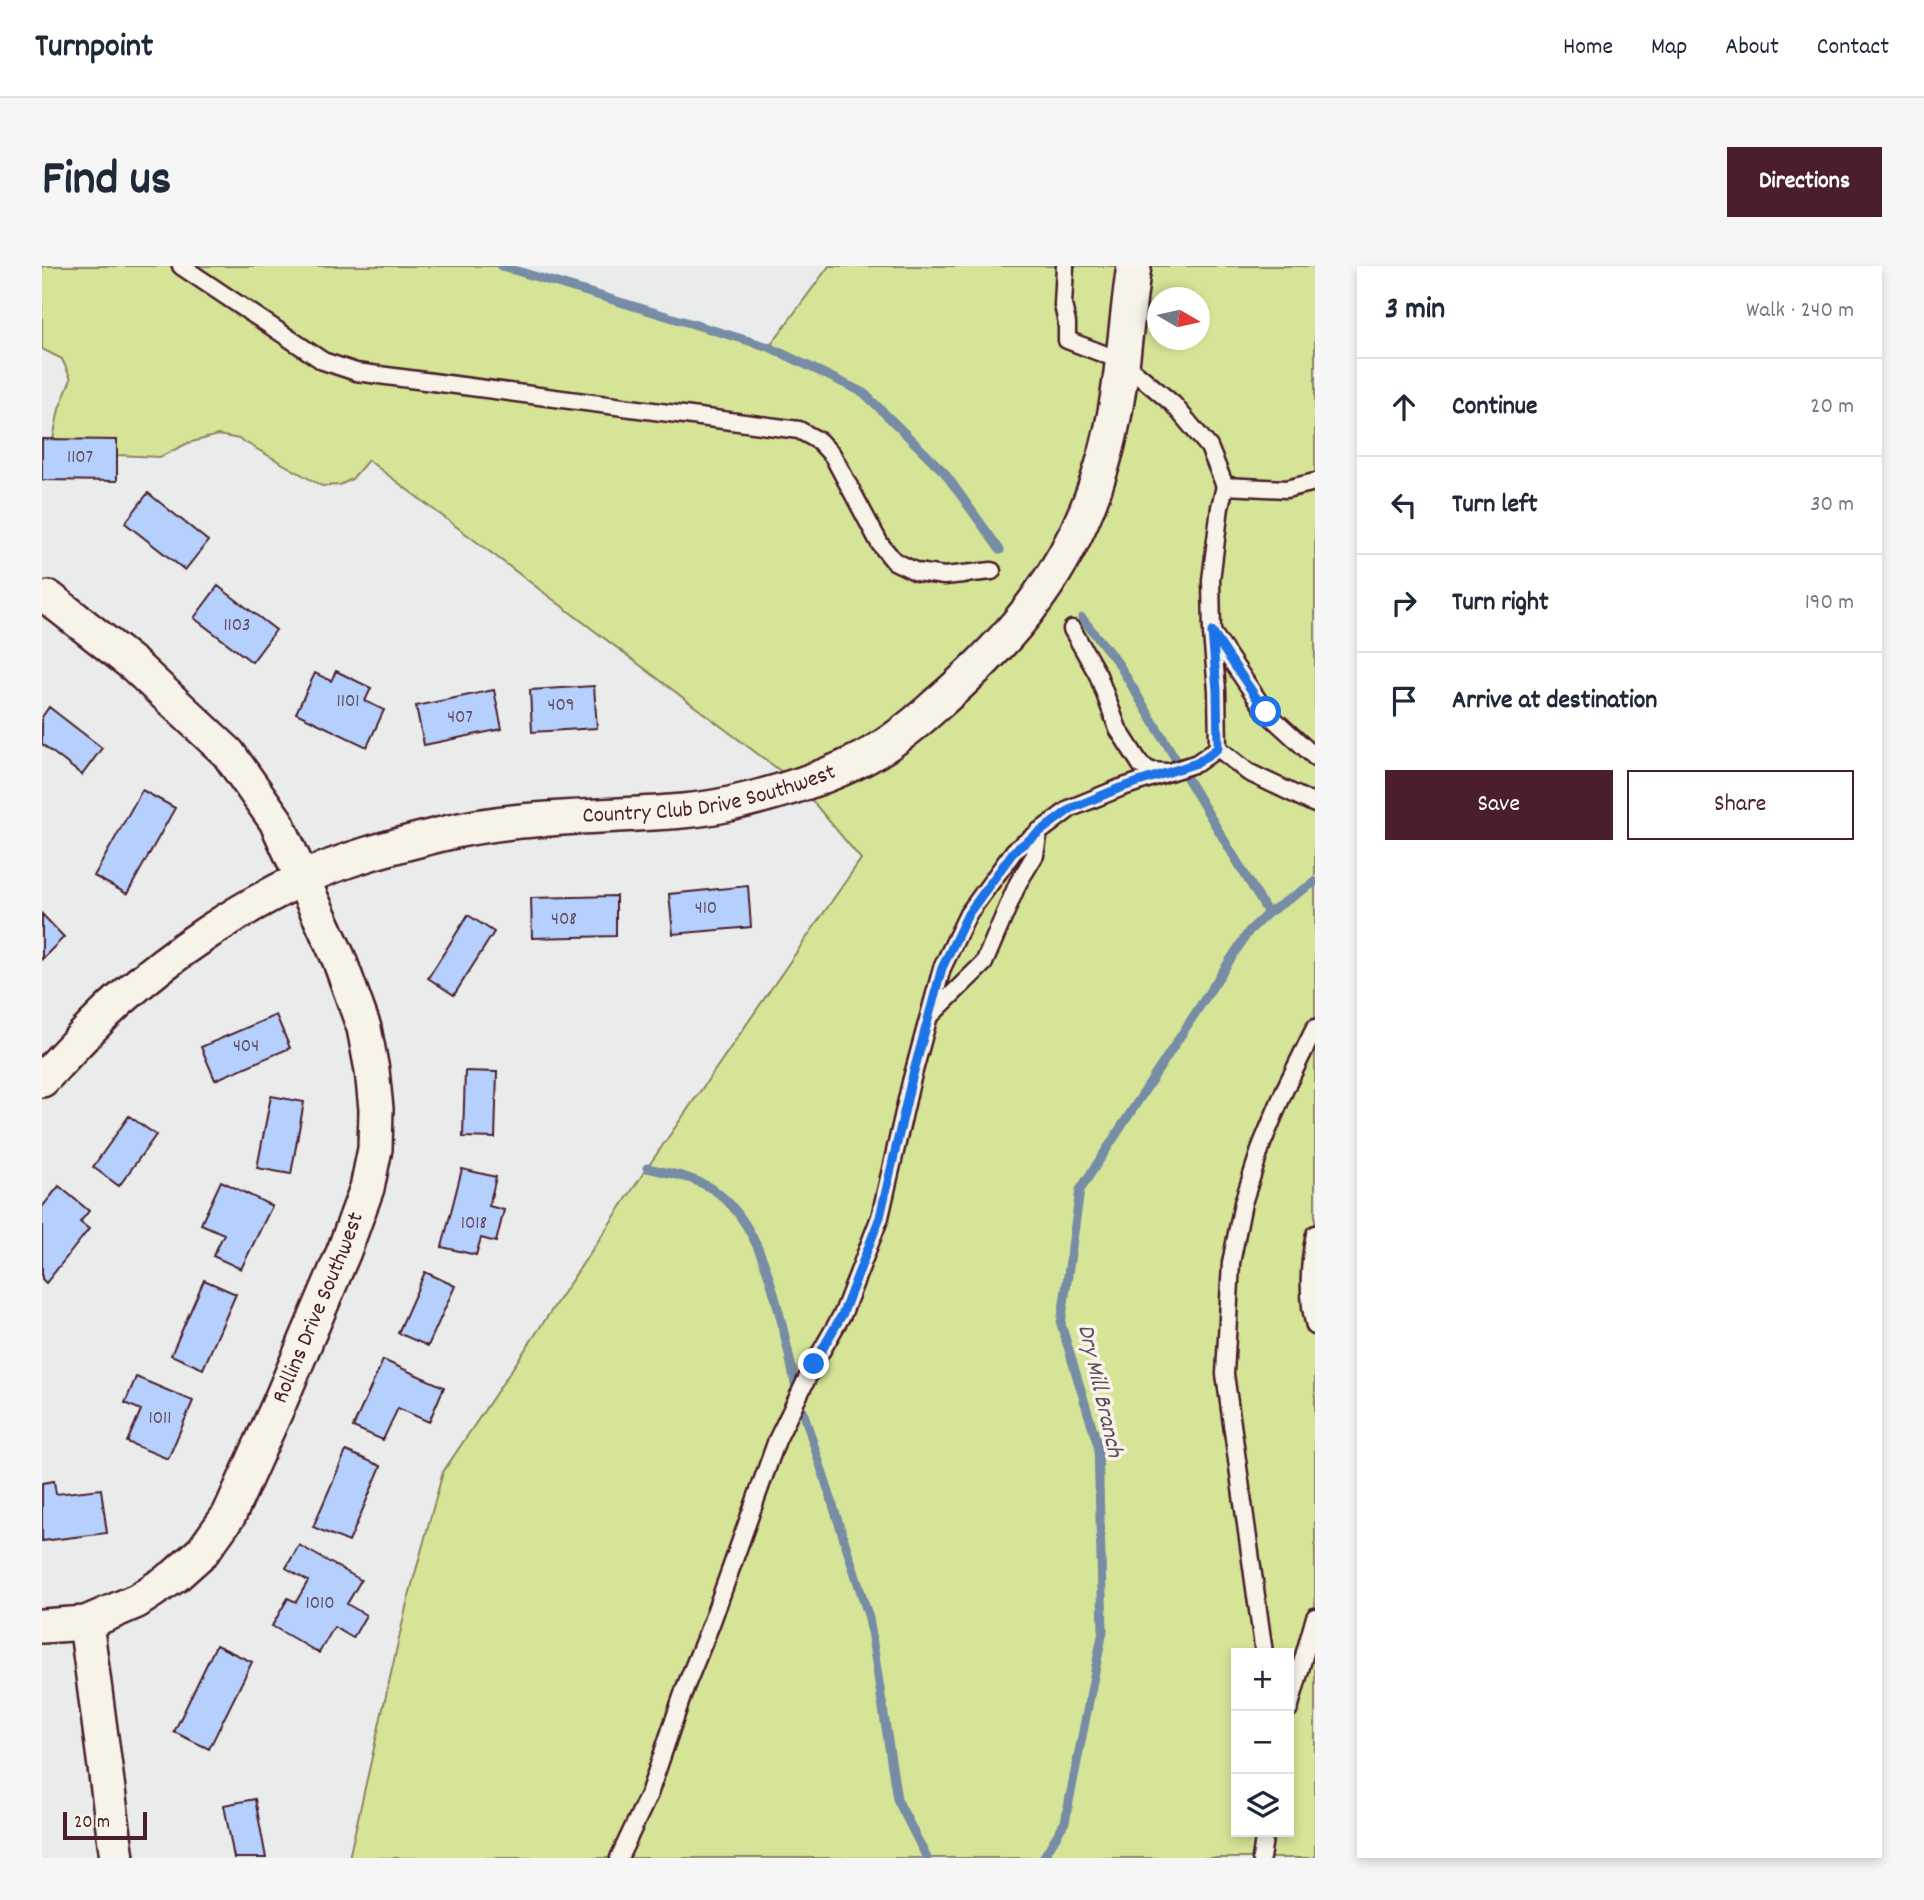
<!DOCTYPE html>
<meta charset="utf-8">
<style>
body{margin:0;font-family:Dekko,sans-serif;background:#f6f6f7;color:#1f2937}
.controls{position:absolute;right:21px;bottom:21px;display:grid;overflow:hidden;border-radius:0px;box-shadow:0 4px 10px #0003}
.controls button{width:63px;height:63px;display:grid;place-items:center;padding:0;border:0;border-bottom:2px solid #e0e1e3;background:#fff;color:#1f2937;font:35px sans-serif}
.compass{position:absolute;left:1105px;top:21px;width:63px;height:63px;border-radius:50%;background:#fff;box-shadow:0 4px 10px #0003;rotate:99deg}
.scale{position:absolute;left:21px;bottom:18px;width:84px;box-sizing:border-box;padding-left:7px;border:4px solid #4a1f2b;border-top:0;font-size:19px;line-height:24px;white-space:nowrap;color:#4a1f2b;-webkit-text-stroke:5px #f7f3e8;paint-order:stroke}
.stop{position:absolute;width:21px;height:21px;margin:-16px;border:5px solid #1a73e8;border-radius:50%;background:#fff}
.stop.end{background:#1a73e8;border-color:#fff;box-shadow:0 2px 7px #0008}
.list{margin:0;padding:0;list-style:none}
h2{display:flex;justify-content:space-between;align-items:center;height:91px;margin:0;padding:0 28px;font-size:30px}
h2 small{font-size:23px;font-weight:400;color:#747a83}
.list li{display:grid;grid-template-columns:46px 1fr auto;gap:21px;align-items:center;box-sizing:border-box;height:98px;padding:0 28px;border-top:2px solid #e0e1e3}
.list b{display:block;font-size:26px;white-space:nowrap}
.list em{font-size:23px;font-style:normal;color:#747a83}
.actions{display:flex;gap:14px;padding:21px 28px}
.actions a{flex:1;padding:16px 0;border:2px solid #4a1f2b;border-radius:0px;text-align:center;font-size:24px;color:#4a1f2b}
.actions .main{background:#4a1f2b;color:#fff}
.icon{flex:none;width:38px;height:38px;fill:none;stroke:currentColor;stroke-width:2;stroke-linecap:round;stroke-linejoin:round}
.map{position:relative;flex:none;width:1273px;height:1592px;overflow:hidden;border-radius:0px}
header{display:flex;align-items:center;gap:42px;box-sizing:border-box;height:98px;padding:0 35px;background:#fff;border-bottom:2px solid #e0e1e3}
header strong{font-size:33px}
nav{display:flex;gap:38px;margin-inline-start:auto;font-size:24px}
.intro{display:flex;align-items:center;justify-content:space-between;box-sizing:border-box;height:168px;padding:0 42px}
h1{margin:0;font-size:49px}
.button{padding:18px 32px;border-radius:0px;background:#4a1f2b;color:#fff;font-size:24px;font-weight:700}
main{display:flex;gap:42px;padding:0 42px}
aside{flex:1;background:#fff;border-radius:0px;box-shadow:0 4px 10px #0003}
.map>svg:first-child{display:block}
.green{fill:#d5e497;stroke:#908261;stroke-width:2;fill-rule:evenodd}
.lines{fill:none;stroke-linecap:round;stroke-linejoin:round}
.stream{stroke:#778ca5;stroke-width:9}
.building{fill:#b6d0fe;stroke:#4a1f2b;stroke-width:2}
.service-casing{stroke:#4a1f2b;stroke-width:21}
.minor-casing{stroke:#4a1f2b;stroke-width:38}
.service{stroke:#f7f3e8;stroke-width:16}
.minor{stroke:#f7f3e8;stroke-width:33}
.route{stroke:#1a73e8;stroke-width:9}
.labels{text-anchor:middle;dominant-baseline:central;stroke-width:7;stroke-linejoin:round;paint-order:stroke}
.number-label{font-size:19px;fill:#654b60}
.street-label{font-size:23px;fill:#4a1f2b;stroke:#f7f3e8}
.water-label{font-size:24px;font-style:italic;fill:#5d4c5e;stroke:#f7f3e8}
</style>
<header>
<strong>Turnpoint</strong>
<nav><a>Home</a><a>Map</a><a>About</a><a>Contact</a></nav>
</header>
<div class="intro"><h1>Find us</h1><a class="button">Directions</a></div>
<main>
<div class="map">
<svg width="1273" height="1592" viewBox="0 0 1273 1592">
<rect width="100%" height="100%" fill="#eaecec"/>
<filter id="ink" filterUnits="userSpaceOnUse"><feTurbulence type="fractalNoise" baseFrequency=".0143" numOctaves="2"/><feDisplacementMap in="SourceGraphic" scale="14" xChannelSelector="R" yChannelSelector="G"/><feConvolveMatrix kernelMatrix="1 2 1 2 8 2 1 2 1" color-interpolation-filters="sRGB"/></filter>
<g filter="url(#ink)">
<path class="green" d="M0,0H459L727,81L787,0H1273V1592H307L365,1337L401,1206L605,902L819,593L757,519L326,194L310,213L298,219L280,220L197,173L176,169L146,177L118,191L75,189L11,173L17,143L29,113L20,93L0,83ZM1115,32H1157V74H1115ZM1194,1387H1247V1566H1194Z"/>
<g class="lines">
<path class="stream" d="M459,0L727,81L822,127L902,206L958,284
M1040,352L1076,397L1226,647
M605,902C630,908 655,911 676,927C726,965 741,1063 754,1122
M761,1145L827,1352L855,1533L885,1592
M1001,1592L1023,1556L1061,1365L1056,1180L1019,1058L1038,924L1207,665L1226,647L1273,616"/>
</g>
<path class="building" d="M0,173L75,174V215L0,214Z
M106,227L166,275L143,304L83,257Z
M176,320L234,364L210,396L152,352Z
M294,405L329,422L323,435L342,444L325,481L254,447L273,407L289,415Z
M552,420L555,462L490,466L488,424Z
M452,424L460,463L382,479L374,440Z
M7,441L60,482L40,509L0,478V451Z
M100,524L133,542L85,628L52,610Z
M706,620L709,661L631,668L627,628Z
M574,630V670L490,672L489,632Z
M0,648L22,671L0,693Z
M426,649L452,666L412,729L386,712Z
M234,749L248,782L173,814L159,781Z
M423,805L455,806L453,872L421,871Z
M229,830L262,836L249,908L215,902Z
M87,850L114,869L77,920L51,901Z
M420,903L454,911L447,940L462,944L454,976L439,972L434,989L400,981Z
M179,915L230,940L199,1003L171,990L182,968L159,958Z
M17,920L47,945L38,956L47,963L4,1017L0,1013V941Z
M383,1006L413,1020L386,1080L356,1067Z
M162,1014L194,1028L161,1103L129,1089Z
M341,1094L402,1121L387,1156L356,1142L341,1174L311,1161Z
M94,1111L151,1135L126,1193L85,1176L99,1144L83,1137Z
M304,1185L339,1200L307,1276L271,1261Z
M12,1215L14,1228L59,1223L65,1267L0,1275V1217Z
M257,1279L319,1314L305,1338L324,1349L311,1372L292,1361L277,1387L230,1360L246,1332L254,1336L266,1315L244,1302Z
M174,1379L210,1396L167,1483L132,1466Z
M213,1533L224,1592H192L182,1539Z"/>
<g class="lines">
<defs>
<path id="service" d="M139,0L281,95L314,106L757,164L777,175L791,190L838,278L852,295L875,306L902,310L950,305
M1023,0L1021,39L1025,57V74L1080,95L1131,138L1167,181L1183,220L1178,241L1169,314L1170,366L1224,446L1273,491
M1183,220L1244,223L1273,216
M1030,363L1056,409L1076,463L1099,499L1109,505L1124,506
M1170,368L1175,424L1176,482L1206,506L1273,538
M887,751L942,697L976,617L993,589L997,565
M1273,968C1267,996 1265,1033 1273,1060
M1222,1387L1183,1108L1189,997L1201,937L1220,878L1243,823L1273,762
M1247,1443L1273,1351
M577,1592L607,1528L643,1422L669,1358L735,1174L772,1098L801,1047L838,951L869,816L900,702L926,648L972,585L1029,542L1078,522L1155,497L1176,482
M1219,1592L1223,1566"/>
<g id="minor">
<path id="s1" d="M0,814C25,787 51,758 79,733C132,686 196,643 260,613C301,593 352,580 396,569C454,554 516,552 576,549C613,547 651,546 688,538C731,528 776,515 816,495C845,481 872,459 895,438C974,370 1030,301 1060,200C1080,136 1082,67 1092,0"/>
<path d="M44,1357L75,1592"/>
<path id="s2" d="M0,1360L44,1357L95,1335L133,1310L161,1285L187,1249L237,1138L302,985L325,922L333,883L334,843L330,804L322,762L297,693L234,555L186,487L92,399L7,332"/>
</g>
</defs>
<use href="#service" class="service-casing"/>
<use href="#minor" class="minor-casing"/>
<use href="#service" class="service"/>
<use href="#minor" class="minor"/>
</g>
</g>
<g class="lines" filter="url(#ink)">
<path class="route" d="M772,1098L801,1047L838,951L869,816L900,702L926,648L972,585L1030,542L1078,522L1155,497L1176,482L1175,424L1170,366L1224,446"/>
</g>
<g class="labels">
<g class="number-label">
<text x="38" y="192">1107</text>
<text x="195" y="360">1103</text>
<text x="306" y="436">1101</text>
<text x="519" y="440">409</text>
<text x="418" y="452">407</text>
<text x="664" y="643">410</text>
<text x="522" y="654">408</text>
<text x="204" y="781">404</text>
<text x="432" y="958">1018</text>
<text x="118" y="1153">1011</text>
<text x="278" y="1338">1010</text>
</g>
<g class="street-label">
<text stroke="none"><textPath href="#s1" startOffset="749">Country Club Drive Southwest</textPath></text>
<text stroke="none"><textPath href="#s2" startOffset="453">Rollins Drive Southwest</textPath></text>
</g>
<g class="water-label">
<text transform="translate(1057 1125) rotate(77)">Dry Mill Branch</text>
</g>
</g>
</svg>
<div class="controls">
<button>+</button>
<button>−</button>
<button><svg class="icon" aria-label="layers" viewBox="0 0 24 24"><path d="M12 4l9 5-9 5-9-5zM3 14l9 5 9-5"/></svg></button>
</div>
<svg class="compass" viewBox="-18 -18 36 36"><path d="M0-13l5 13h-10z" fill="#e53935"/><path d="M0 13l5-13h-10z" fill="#747a83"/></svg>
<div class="scale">20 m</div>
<div class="stop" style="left:1224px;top:446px"></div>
<div class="stop end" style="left:772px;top:1098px"></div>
</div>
<aside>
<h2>3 min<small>Walk · 240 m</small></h2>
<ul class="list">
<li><svg class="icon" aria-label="ahead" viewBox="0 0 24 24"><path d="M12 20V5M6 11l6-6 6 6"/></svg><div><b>Continue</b></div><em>20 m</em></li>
<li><svg class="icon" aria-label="left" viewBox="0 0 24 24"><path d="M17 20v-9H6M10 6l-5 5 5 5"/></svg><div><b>Turn left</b></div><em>30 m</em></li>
<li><svg class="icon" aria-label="right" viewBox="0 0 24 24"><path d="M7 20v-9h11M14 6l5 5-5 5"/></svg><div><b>Turn right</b></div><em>190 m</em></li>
<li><svg class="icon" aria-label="arrive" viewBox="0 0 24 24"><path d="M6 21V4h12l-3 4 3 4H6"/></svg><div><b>Arrive at destination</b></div></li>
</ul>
<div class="actions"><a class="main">Save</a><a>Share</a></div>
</aside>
</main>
